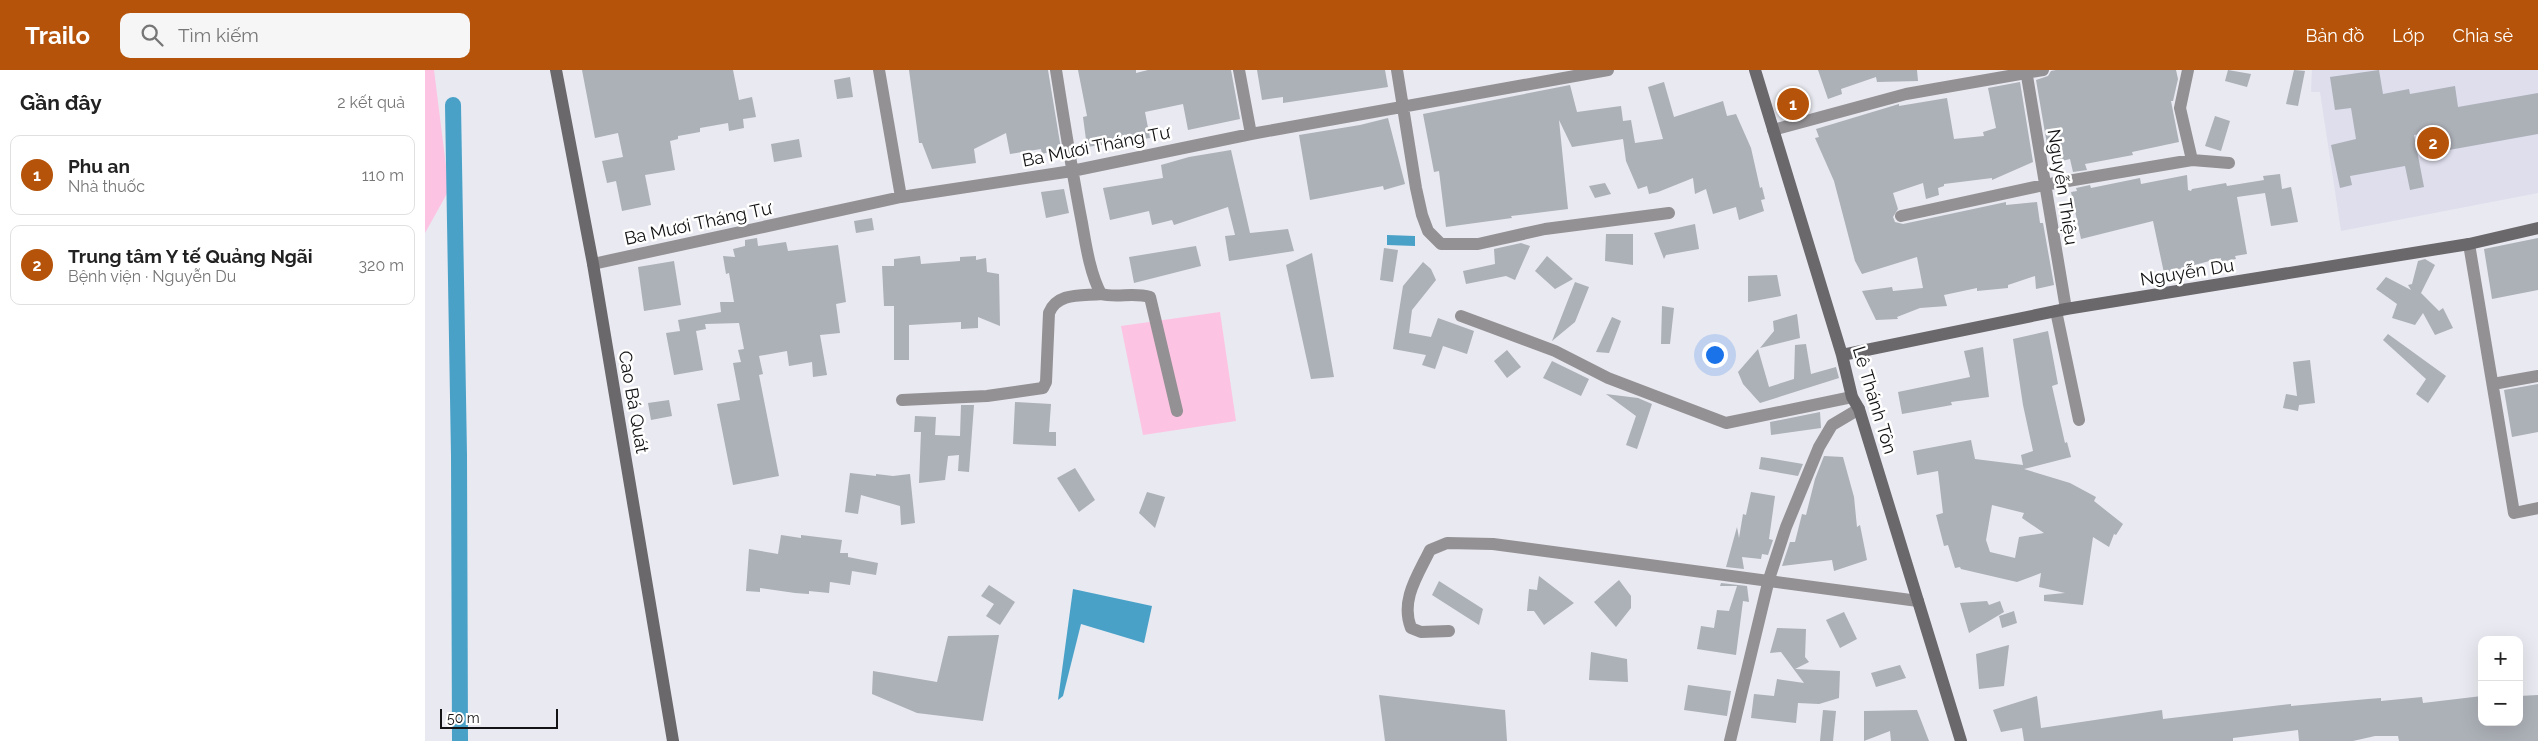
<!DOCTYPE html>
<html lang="vi">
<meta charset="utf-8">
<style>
body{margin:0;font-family:Raleway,sans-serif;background:#f6f6f6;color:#222}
.controls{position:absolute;right:15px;bottom:15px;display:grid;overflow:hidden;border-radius:10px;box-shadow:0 5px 20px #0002}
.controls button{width:45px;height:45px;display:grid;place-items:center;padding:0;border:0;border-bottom:1px solid #e0e0e0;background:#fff;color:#222;font:25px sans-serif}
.scale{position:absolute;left:15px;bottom:12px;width:118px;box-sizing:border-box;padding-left:5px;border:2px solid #131315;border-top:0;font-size:14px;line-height:18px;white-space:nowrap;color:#131315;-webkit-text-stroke:4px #fff;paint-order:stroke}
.you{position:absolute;left:1289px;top:284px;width:18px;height:18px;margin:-12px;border:4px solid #fff;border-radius:50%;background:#1a73e8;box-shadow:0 0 0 8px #1a73e833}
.badge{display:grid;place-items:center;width:32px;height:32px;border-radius:50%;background:#b45309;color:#fff;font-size:16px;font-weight:700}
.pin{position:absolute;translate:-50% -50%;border:2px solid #fff;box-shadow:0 1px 5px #0006}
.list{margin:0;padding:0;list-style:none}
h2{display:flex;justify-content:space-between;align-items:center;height:65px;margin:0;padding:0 20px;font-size:21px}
h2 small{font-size:16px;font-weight:400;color:#767676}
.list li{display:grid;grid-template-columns:32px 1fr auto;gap:15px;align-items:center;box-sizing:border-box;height:80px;margin:0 10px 10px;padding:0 10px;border:1px solid #e0e0e0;border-radius:10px}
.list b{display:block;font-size:19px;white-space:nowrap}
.list p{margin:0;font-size:16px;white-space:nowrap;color:#767676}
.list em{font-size:16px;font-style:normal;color:#767676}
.icon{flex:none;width:28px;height:28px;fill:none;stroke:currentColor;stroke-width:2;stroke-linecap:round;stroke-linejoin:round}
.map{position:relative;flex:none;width:2113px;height:671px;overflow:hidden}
header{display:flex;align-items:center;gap:30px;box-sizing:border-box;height:70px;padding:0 25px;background:#b45309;color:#fff}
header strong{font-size:24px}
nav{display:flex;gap:28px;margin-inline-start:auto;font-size:18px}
.search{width:350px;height:45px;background:#f6f6f6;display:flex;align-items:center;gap:12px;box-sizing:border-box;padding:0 18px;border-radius:10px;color:#767676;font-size:19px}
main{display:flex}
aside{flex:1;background:#fff}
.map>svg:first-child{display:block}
.built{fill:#dedeed}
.green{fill:#fdc3e2}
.water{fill:#49a1c8}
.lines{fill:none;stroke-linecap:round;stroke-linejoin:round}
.canal{stroke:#49a1c8;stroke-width:16}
.building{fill:#acb0b7;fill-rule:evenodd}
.street{stroke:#949194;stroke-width:12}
.secondary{stroke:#6b686c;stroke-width:12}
.labels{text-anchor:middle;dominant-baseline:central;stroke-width:5;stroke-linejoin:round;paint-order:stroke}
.street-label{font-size:18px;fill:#131315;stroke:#fff}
</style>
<header>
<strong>Trailo</strong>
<div class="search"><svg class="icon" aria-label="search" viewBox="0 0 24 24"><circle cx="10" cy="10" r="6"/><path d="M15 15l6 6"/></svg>Tìm kiếm</div>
<nav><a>Bản đồ</a><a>Lớp</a><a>Chia sẻ</a></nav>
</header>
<main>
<aside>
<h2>Gần đây<small>2 kết quả</small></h2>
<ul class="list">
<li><span class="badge">1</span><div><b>Phu an</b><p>Nhà thuốc</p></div><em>110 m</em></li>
<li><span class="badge">2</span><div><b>Trung tâm Y tế Quảng Ngãi</b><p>Bệnh viện · Nguyễn Du</p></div><em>320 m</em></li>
</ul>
</aside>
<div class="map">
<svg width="2113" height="671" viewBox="0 0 2113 671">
<rect width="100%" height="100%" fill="#e9e9f1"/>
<path class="built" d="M1887,0H2113V123L1916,161L1895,22H1886Z"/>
<path class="green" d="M0,0H9L24,120L0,163Z
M795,242L811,351L718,365L696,256Z"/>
<path class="water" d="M962,165L990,166V176L962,175Z
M648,519L727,536L719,573L656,554L638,626L633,630Z"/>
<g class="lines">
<path class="canal" d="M28,35L34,385L35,671"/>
</g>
<path class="building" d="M157,0H308L314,30L327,27L331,47L318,49L319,58L304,61L303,53L275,58V62L253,66V69L245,71L250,100L220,105L226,135L197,141L191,111L182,113L177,91L198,87L193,63L170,68Z
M484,0H623L636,79L617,84L616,79L585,84L581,63L549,79L551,93L507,99L497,73H494Z
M653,0H711V3L723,0H806L815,49L763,60L758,34L720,42L725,68L662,77L658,47L662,46Z
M832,0H960L963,17L858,33V27L837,30Z
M1393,0H1492L1493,11L1452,12L1451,7L1416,19L1417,24L1403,29Z
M1631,0H1751L1753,9L1748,31H1746L1754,72L1707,82L1708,85L1660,94L1662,100L1648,102L1645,89L1633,92L1632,82L1624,86L1611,10L1623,6L1626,1Z
M1803,0L1826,4L1822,17L1800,11Z
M1869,0L1880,1L1873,36L1861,34Z
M1954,0L1958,24L1984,19L1985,24L2030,16L2033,37L2113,23V64L2024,80L2020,59L1989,65L1999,117L1985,120L1980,96L1925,106L1927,115L1915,118L1906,75L1931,69L1926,38L1910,40L1905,7Z
M425,7L428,27L412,29L409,10Z
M1239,12L1249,47L1298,31L1302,46L1311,44L1326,78L1335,118L1337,117L1340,129L1336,130L1339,141L1314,150L1311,137L1288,144L1281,119L1270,124L1268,108L1233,122L1224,124L1222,116L1213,119L1201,91L1198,69L1147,77L1134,50L1143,139L1086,146L1087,148L1021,157L1014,101L1009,102L998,44L1145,15L1152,42L1196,36L1198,51L1206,50L1210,73L1238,69L1223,17Z
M1595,12L1608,92L1567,110V108L1519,114V116L1513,118L1514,125L1501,129L1498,113L1468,123L1473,139L1468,147L1470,152L1478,154L1581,132V135L1612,132L1615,153H1618L1629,215L1611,219L1610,206L1583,215V218L1552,221V218L1519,225L1522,236L1495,238L1472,247L1473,249L1451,250L1437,221L1467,217L1468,221L1498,218L1492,187L1437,204L1430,191L1409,111L1390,68L1394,67L1391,59L1474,34V36L1522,28L1529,69L1559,66L1558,62L1571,58L1563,18Z
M1790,46L1805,51L1796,81L1780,76Z
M963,48L980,114L959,120L958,116L885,130L874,65L935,55Z
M374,69L377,87L349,92L346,74Z
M806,80L825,163L863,159L869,181L804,191L800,166L810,165L803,137L749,155L747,150L727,155L724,141L685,150L678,118L738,108L736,95L764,87Z
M1855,104L1857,119L1866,117L1873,152L1846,156L1840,123L1812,127L1822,184L1810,186L1811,189L1796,192V188L1739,203L1728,151L1656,169L1646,122L1652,121L1651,118L1665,115L1666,118L1715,108L1716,114L1762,105L1763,120L1766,121L1767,119L1801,113L1802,116L1839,110L1838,106Z
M1180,113L1186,124L1170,128L1164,116Z
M639,119L644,143L621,148L616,122Z
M447,148L449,160L431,163L429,151Z
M1270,154L1274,179L1241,185L1239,189L1229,163Z
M1181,164H1208V195L1180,191Z
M332,168L333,176L361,172L363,181L413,175L421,232L411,234L415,263L395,265L402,305L388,307L387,292L364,296L362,281L334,286L338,304L334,305L354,406L308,415L292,334L315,330L308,293L316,292L313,280L319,279L314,253L280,254L281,259L271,261L278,300L249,305L241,263L255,261L253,250L296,242L295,232H309L304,203L301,204L298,186L310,187L308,179L320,176V170Z
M2113,168V220L2067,229L2059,179Z
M1096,173L1105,176L1090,210L1081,206L1041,214L1038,201L1070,194L1069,179Z
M771,176L776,196L709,213L704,187Z
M959,178L973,180L968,212L955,210Z
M887,183L909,307L886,309L861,195Z
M495,186L496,194L535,191V187L551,186V190L561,188L562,202L574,204L575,256L553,247V258L536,259V252L484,255V290H469V236H459L457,196H469V189Z
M1122,186L1148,209L1130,219L1110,201Z
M2000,189L2010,195L1996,223L2014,241L2018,238L2028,258L2010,265L1998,243L1990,255L1967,248L1972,234L1951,219L1961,207L1986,220L1983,215L1987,214L1993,191Z
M249,191L256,235L219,241L213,197Z
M998,192L1006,199L1011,210L987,240L984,263L1006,267L1013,248L1049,261L1042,284L1018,276L1010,299L997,295L1001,285L968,279L978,216Z
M1352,205L1356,226L1323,232V206Z
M1150,212L1164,217L1150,252L1127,271Z
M1237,236L1249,238L1245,274H1236Z
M1372,244L1375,268L1335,278L1349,261L1348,251Z
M1187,247L1196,251L1184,283L1171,282Z
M1623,261L1633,314L1627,316L1640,373L1642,372L1646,387L1599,399L1645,413L1671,427L1669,431L1698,454L1691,465L1689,464L1684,477L1668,467L1658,535L1619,531V525L1640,523L1614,517L1616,503L1592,512L1536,499L1535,497L1530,498L1523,475L1519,476L1511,445L1518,443L1513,401L1492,405L1488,381L1546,370L1550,389L1598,395L1596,385L1608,381L1598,335L1588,269ZM1567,435L1599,443L1597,448L1619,463L1594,467L1590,488L1565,482L1561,470Z
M1963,264L2021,306L2003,333L1991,324L2001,309L1958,270Z
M1381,274L1386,304L1411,297L1414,308L1335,333L1318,314L1313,302L1333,279L1344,317L1369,309L1370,275Z
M1558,277L1564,327L1526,332L1527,335L1477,344L1473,322L1545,307L1539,281Z
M1082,280L1096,297L1082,308L1069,291Z
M1885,290L1890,333L1874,335L1873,341L1858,338L1861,324L1872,326L1868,292Z
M1127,291L1164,309L1156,326L1118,308Z
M2113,314V362L2087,367L2079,320Z
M1181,324L1213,328L1227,334L1212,379L1201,375L1211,346Z
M244,330L247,346L226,350L223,333Z
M590,332L626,334L624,362H631V376L588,374Z
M536,335H549L544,402L533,401L534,385L523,386L520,410L494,413L496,362H489L490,346L511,347L510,365L535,366Z
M1395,342L1396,358L1346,365L1345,352Z
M1399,386L1418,387L1429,427L1432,457L1435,455L1442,490L1409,501L1407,490L1357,496L1365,472H1370L1377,444L1381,445L1390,409Z
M1336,387L1343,388L1378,394L1373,406L1334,399Z
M650,398L670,430L654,442L632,408Z
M425,403L451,406V404L468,406L485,404L490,453L476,455L475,436L436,425L433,444L420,442Z
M722,422L740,427L730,458L714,443Z
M1326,422L1350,426L1344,469L1348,470L1343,485L1337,484L1336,489L1317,487L1319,499L1301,497L1312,457L1314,468L1318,444L1321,445Z
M356,465L376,468V465L417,470L415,483H423V487L453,493L451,505L427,501L425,515L405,512L404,523L384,521V524L370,523L335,518V522L321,521L324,479L353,484Z
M1114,506L1149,533L1119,555L1109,541H1102L1104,519L1112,520Z
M1194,510L1206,526V538L1191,557L1169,532Z
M1014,511L1058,539L1054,555L1007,525Z
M1296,513L1322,516L1324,532L1318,531L1311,585L1272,579L1276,556L1289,558L1292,540L1304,541L1312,516H1295Z
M564,515L590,532L575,555L561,546L569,534L556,526Z
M1562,531L1564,535L1575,531L1579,542L1544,563L1535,533Z
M1589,541L1592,553L1577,558L1574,546Z
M1419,542L1432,569L1415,578L1401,550Z
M1352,558L1381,559L1380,587L1384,592L1370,599L1415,601L1414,628L1394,634L1373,633L1371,653L1326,648L1329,624L1349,626L1352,609L1379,613L1356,582L1345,583Z
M574,565L558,651L492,643L447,624L448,601L512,612L523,566Z
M1584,575L1579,616L1554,619L1551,584Z
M1166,582L1202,589L1203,612L1164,610Z
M1475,595L1481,608L1451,617L1446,603Z
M1263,615L1306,621L1302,646L1259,640Z
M954,625L1080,640L1082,671H960Z
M2113,625V671H1974L1973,666H1950L1928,671H1874L1873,660L1808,668V671H1599L1597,658L1576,662L1568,640L1612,626L1616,658L1737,640L1738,649L1866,634V636L1943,629L1956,628V631L1997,627L1998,633L2057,626V652H2094V626Z
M1398,640L1411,641L1408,671H1395Z
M1492,640L1504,671H1466L1465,661L1439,671V641Z"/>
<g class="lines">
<path class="street" d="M454,0L476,127
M631,0C639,51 647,102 657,153C661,176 665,203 676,224C692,228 709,222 725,227L752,341
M814,0L826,64
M972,0L991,118L997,145L1003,161L1016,174H1053L1120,159L1244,143
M1601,0L1641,239
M1763,0L1755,38L1767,90
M1348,60L1481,24L1618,0
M1476,146L1619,115L1767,90L1804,93
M2044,174L2089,443L2113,438
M168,194L476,127L647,101L826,64L1183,0
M1631,241L1654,350
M1036,246L1130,281L1183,308L1301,353L1427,327
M2068,314L2113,306
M477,330L562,326L618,318L621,312L624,243C632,222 657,226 676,224
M1024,561L996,562L986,558C975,530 993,505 1005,480L1022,473L1068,474L1493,531
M1305,671L1344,509L1361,457L1394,377L1407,355L1434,339"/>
<path class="secondary" d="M131,0L168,194L248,671
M1330,0L1417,285L1427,327L1434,339L1536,671
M1417,285L1641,239L2044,174L2113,158"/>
</g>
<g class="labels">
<g class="street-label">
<text transform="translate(671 76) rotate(-11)">Ba Mươi Tháng Tư</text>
<text transform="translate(1638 117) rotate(81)">Nguyễn Thiệu</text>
<text transform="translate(273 153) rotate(-12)">Ba Mươi Tháng Tư</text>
<text transform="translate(1762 202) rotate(-9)">Nguyễn Du</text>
<text transform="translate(1450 330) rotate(73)">Lê Thánh Tôn</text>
<text transform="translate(209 332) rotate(80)">Cao Bá Quát</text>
</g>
</g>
</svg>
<div class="controls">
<button>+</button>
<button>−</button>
</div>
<div class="scale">50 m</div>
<div class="you"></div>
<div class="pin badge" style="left:1368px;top:34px">1</div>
<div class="pin badge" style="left:2008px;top:73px">2</div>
</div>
</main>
